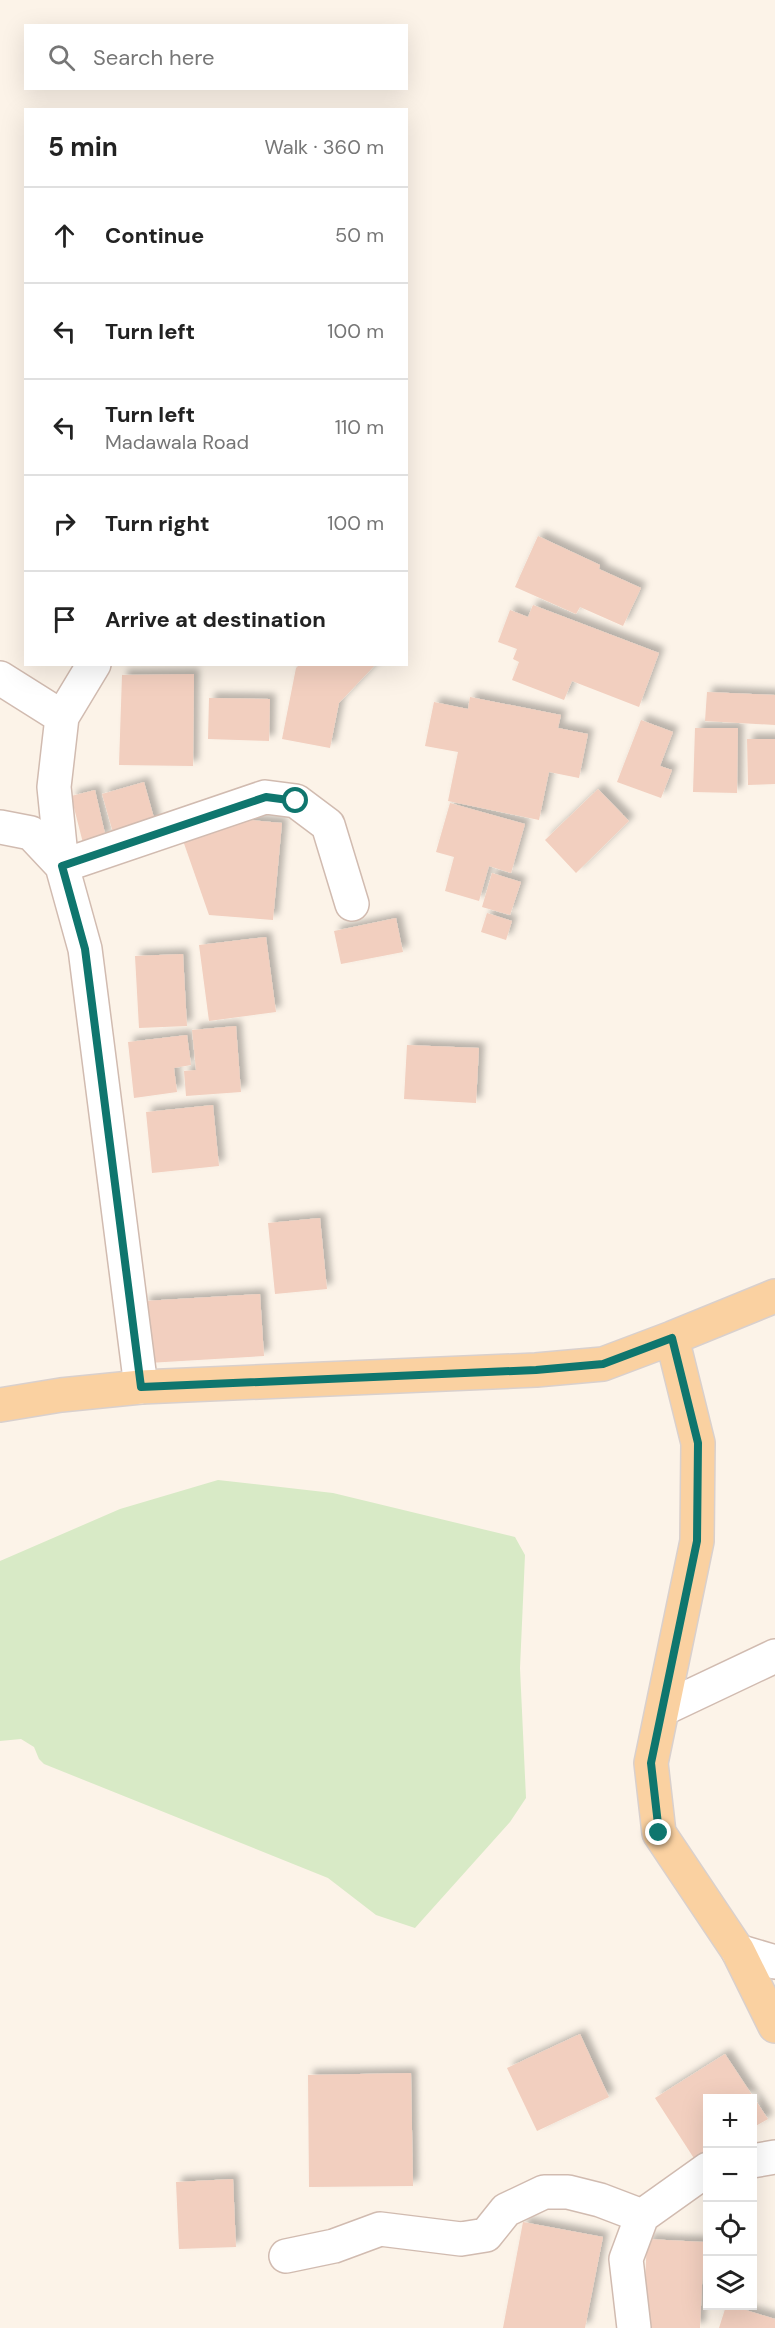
<!DOCTYPE html>
<meta charset="utf-8">
<style>
body{margin:0;font-family:"DM Sans",sans-serif;background:#f2f2f2;color:#222}
.controls{position:absolute;right:18px;bottom:18px;display:grid;overflow:hidden;border-radius:0px;box-shadow:0 6px 24px #0002}
.controls button{width:54px;height:54px;display:grid;place-items:center;padding:0;border:0;border-bottom:2px solid #e0e0e0;background:#fff;color:#222;font:30px sans-serif}
.stop{position:absolute;width:18px;height:18px;margin:-14px;border:4px solid #0f766e;border-radius:50%;background:#fff}
.stop.end{background:#0f766e;border-color:#fff;box-shadow:0 2px 6px #0008}
.list{margin:0;padding:0;list-style:none}
h2{display:flex;justify-content:space-between;align-items:center;height:78px;margin:0;padding:0 24px;font-size:26px}
h2 small{font-size:20px;font-weight:400;color:#767676}
.list li{display:grid;grid-template-columns:39px 1fr auto;gap:18px;align-items:center;box-sizing:border-box;height:96px;padding:0 24px;border-top:2px solid #e0e0e0}
.list b{display:block;font-size:22px;white-space:nowrap}
.list p{margin:0;font-size:20px;white-space:nowrap;color:#767676}
.list em{font-size:20px;font-style:normal;color:#767676}
.icon{flex:none;width:33px;height:33px;fill:none;stroke:currentColor;stroke-width:2;stroke-linecap:round;stroke-linejoin:round}
.map{position:relative;flex:none;width:775px;height:2328px;overflow:hidden}
.search{position:absolute;background:#fff;box-shadow:0 6px 24px #0002;left:24px;top:24px;width:384px;height:66px;display:flex;align-items:center;gap:15px;box-sizing:border-box;padding:0 21px;border-radius:0px;color:#767676;font-size:22px}
.panel{position:absolute;background:#fff;box-shadow:0 6px 24px #0002;left:24px;top:108px;width:384px;height:558px;border-radius:0px}
.map>svg:first-child{display:block}
.green{fill:#d8eac6}
.building{fill:#f2cfbf;filter:url(#shadow)}
.lines{fill:none;stroke-linecap:round;stroke-linejoin:round}
.minor-casing{stroke:#d1bbb0;stroke-width:36}
.major-casing{stroke:#d9d0cd;stroke-width:36}
.minor{stroke:#fff;stroke-width:33}
.major{stroke:#fad1a1;stroke-width:33}
.route{stroke:#0f766e;stroke-width:8}
</style>
<div class="map">
<svg width="775" height="2328" viewBox="0 0 775 2328">
<defs>
<filter id="shadow"><feDropShadow dx="5.5" dy="-5.5" stdDeviation="3" flood-color="#0004"/></filter>
</defs>
<rect width="100%" height="100%" fill="#fcf3e8"/>
<path class="green" d="M218,1480L333,1493L515,1537L525,1555L520,1668L526,1798L510,1822L415,1928L376,1915L328,1878L44,1764L39,1759L34,1747L21,1739L0,1741V1561L120,1509Z"/>
<path class="building" d="M538,536L600,565L599,569L641,588L623,626L580,607L576,614L515,587Z
M533,605L659,653L639,707L572,681L564,700L512,680L519,662L513,659L517,649L498,642L510,610L528,617Z
M300,664H376L339,703L330,748L282,739L296,668Z
M194,674L193,766L119,765L122,675Z
M707,692L775,695V725L705,721Z
M470,697L561,715L558,728L588,734L579,778L549,772L539,820L448,801L458,752L425,746L434,702L468,709Z
M209,698L270,699L269,741L208,739Z
M641,720L673,732L660,766L672,770L661,798L617,782Z
M695,728H738L737,793L693,792Z
M747,739H775V784L748,785Z
M144,782L156,825L114,836L102,794Z
M598,789L629,821L576,873L545,840Z
M95,790L106,838L83,843L71,796Z
M450,803L525,824L511,873L489,866L479,901L445,891L454,857L436,852Z
M247,809L250,820L282,823L273,920L209,915L180,832Z
M492,873L521,882L510,915L482,907Z
M487,913L512,921L506,940L481,932Z
M396,918L403,952L341,964L334,931Z
M266,937L276,1012L209,1021L199,945Z
M183,954L187,1026L139,1028L135,956Z
M236,1026L241,1092L186,1096L184,1071L196,1070L192,1030Z
M187,1035L191,1065L174,1068L177,1092L134,1098L128,1042Z
M407,1045L479,1048L476,1103L404,1099Z
M213,1105L219,1166L152,1173L146,1112Z
M320,1218L327,1289L275,1294L268,1223Z
M260,1294L264,1356L148,1363L144,1301Z
M580,2034L609,2097L537,2131L507,2068Z
M725,2054L768,2119L752,2128V2098H708V2157L697,2163L655,2098Z
M411,2073L413,2186L309,2187L308,2075Z
M233,2179L236,2247L179,2249L176,2182Z
M523,2222L603,2237L585,2328H503Z
M647,2239L704,2242L700,2328H643Z
M726,2306H733L775,2319V2328H719Z"/>
<g class="lines">
<defs>
<path id="minor" d="M94,664L62,717L54,787L62,866L85,949L141,1387
M0,678L62,717
M0,827L31,833L62,866
M62,866L265,797L296,801L328,825L352,904
M663,1709L775,1656
M738,1951L775,1962
M752,2161L775,2157
M286,2256L334,2246L380,2229L461,2239L486,2235L506,2210L544,2192H568L600,2200L642,2216
M634,2328L626,2259L642,2216L708,2169"/>
<path id="major" d="M672,1338L698,1443L697,1541L651,1763L659,1833L738,1951L775,2026
M0,1405L61,1395L141,1387L536,1370L603,1364L672,1338L775,1296"/>
</defs>
<use href="#minor" class="minor-casing"/>
<use href="#major" class="major-casing"/>
<use href="#minor" class="minor"/>
<use href="#major" class="major"/>
</g>
<g class="lines">
<path class="route" d="M296,801L266,797L62,866L85,949L141,1387L536,1370L603,1364L672,1338L698,1443L697,1541L651,1763L659,1833"/>
</g>
</svg>
<div class="controls">
<button>+</button>
<button>−</button>
<button><svg class="icon" aria-label="locate" viewBox="0 0 24 24"><circle cx="12" cy="12" r="6"/><path d="M12 2v4M12 18v4M2 12h4M18 12h4"/></svg></button>
<button><svg class="icon" aria-label="layers" viewBox="0 0 24 24"><path d="M12 4l9 5-9 5-9-5zM3 14l9 5 9-5"/></svg></button>
</div>
<div class="stop" style="left:296px;top:801px"></div>
<div class="stop end" style="left:659px;top:1833px"></div>
<div class="search"><svg class="icon" aria-label="search" viewBox="0 0 24 24"><circle cx="10" cy="10" r="6"/><path d="M15 15l6 6"/></svg>Search here</div>
<section class="panel">
<h2>5 min<small>Walk · 360 m</small></h2>
<ul class="list">
<li><svg class="icon" aria-label="ahead" viewBox="0 0 24 24"><path d="M12 20V5M6 11l6-6 6 6"/></svg><div><b>Continue</b></div><em>50 m</em></li>
<li><svg class="icon" aria-label="left" viewBox="0 0 24 24"><path d="M17 20v-9H6M10 6l-5 5 5 5"/></svg><div><b>Turn left</b></div><em>100 m</em></li>
<li><svg class="icon" aria-label="left" viewBox="0 0 24 24"><path d="M17 20v-9H6M10 6l-5 5 5 5"/></svg><div><b>Turn left</b><p>Madawala Road</p></div><em>110 m</em></li>
<li><svg class="icon" aria-label="right" viewBox="0 0 24 24"><path d="M7 20v-9h11M14 6l5 5-5 5"/></svg><div><b>Turn right</b></div><em>100 m</em></li>
<li><svg class="icon" aria-label="arrive" viewBox="0 0 24 24"><path d="M6 21V4h12l-3 4 3 4H6"/></svg><div><b>Arrive at destination</b></div></li>
</ul>
</section>
</div>
